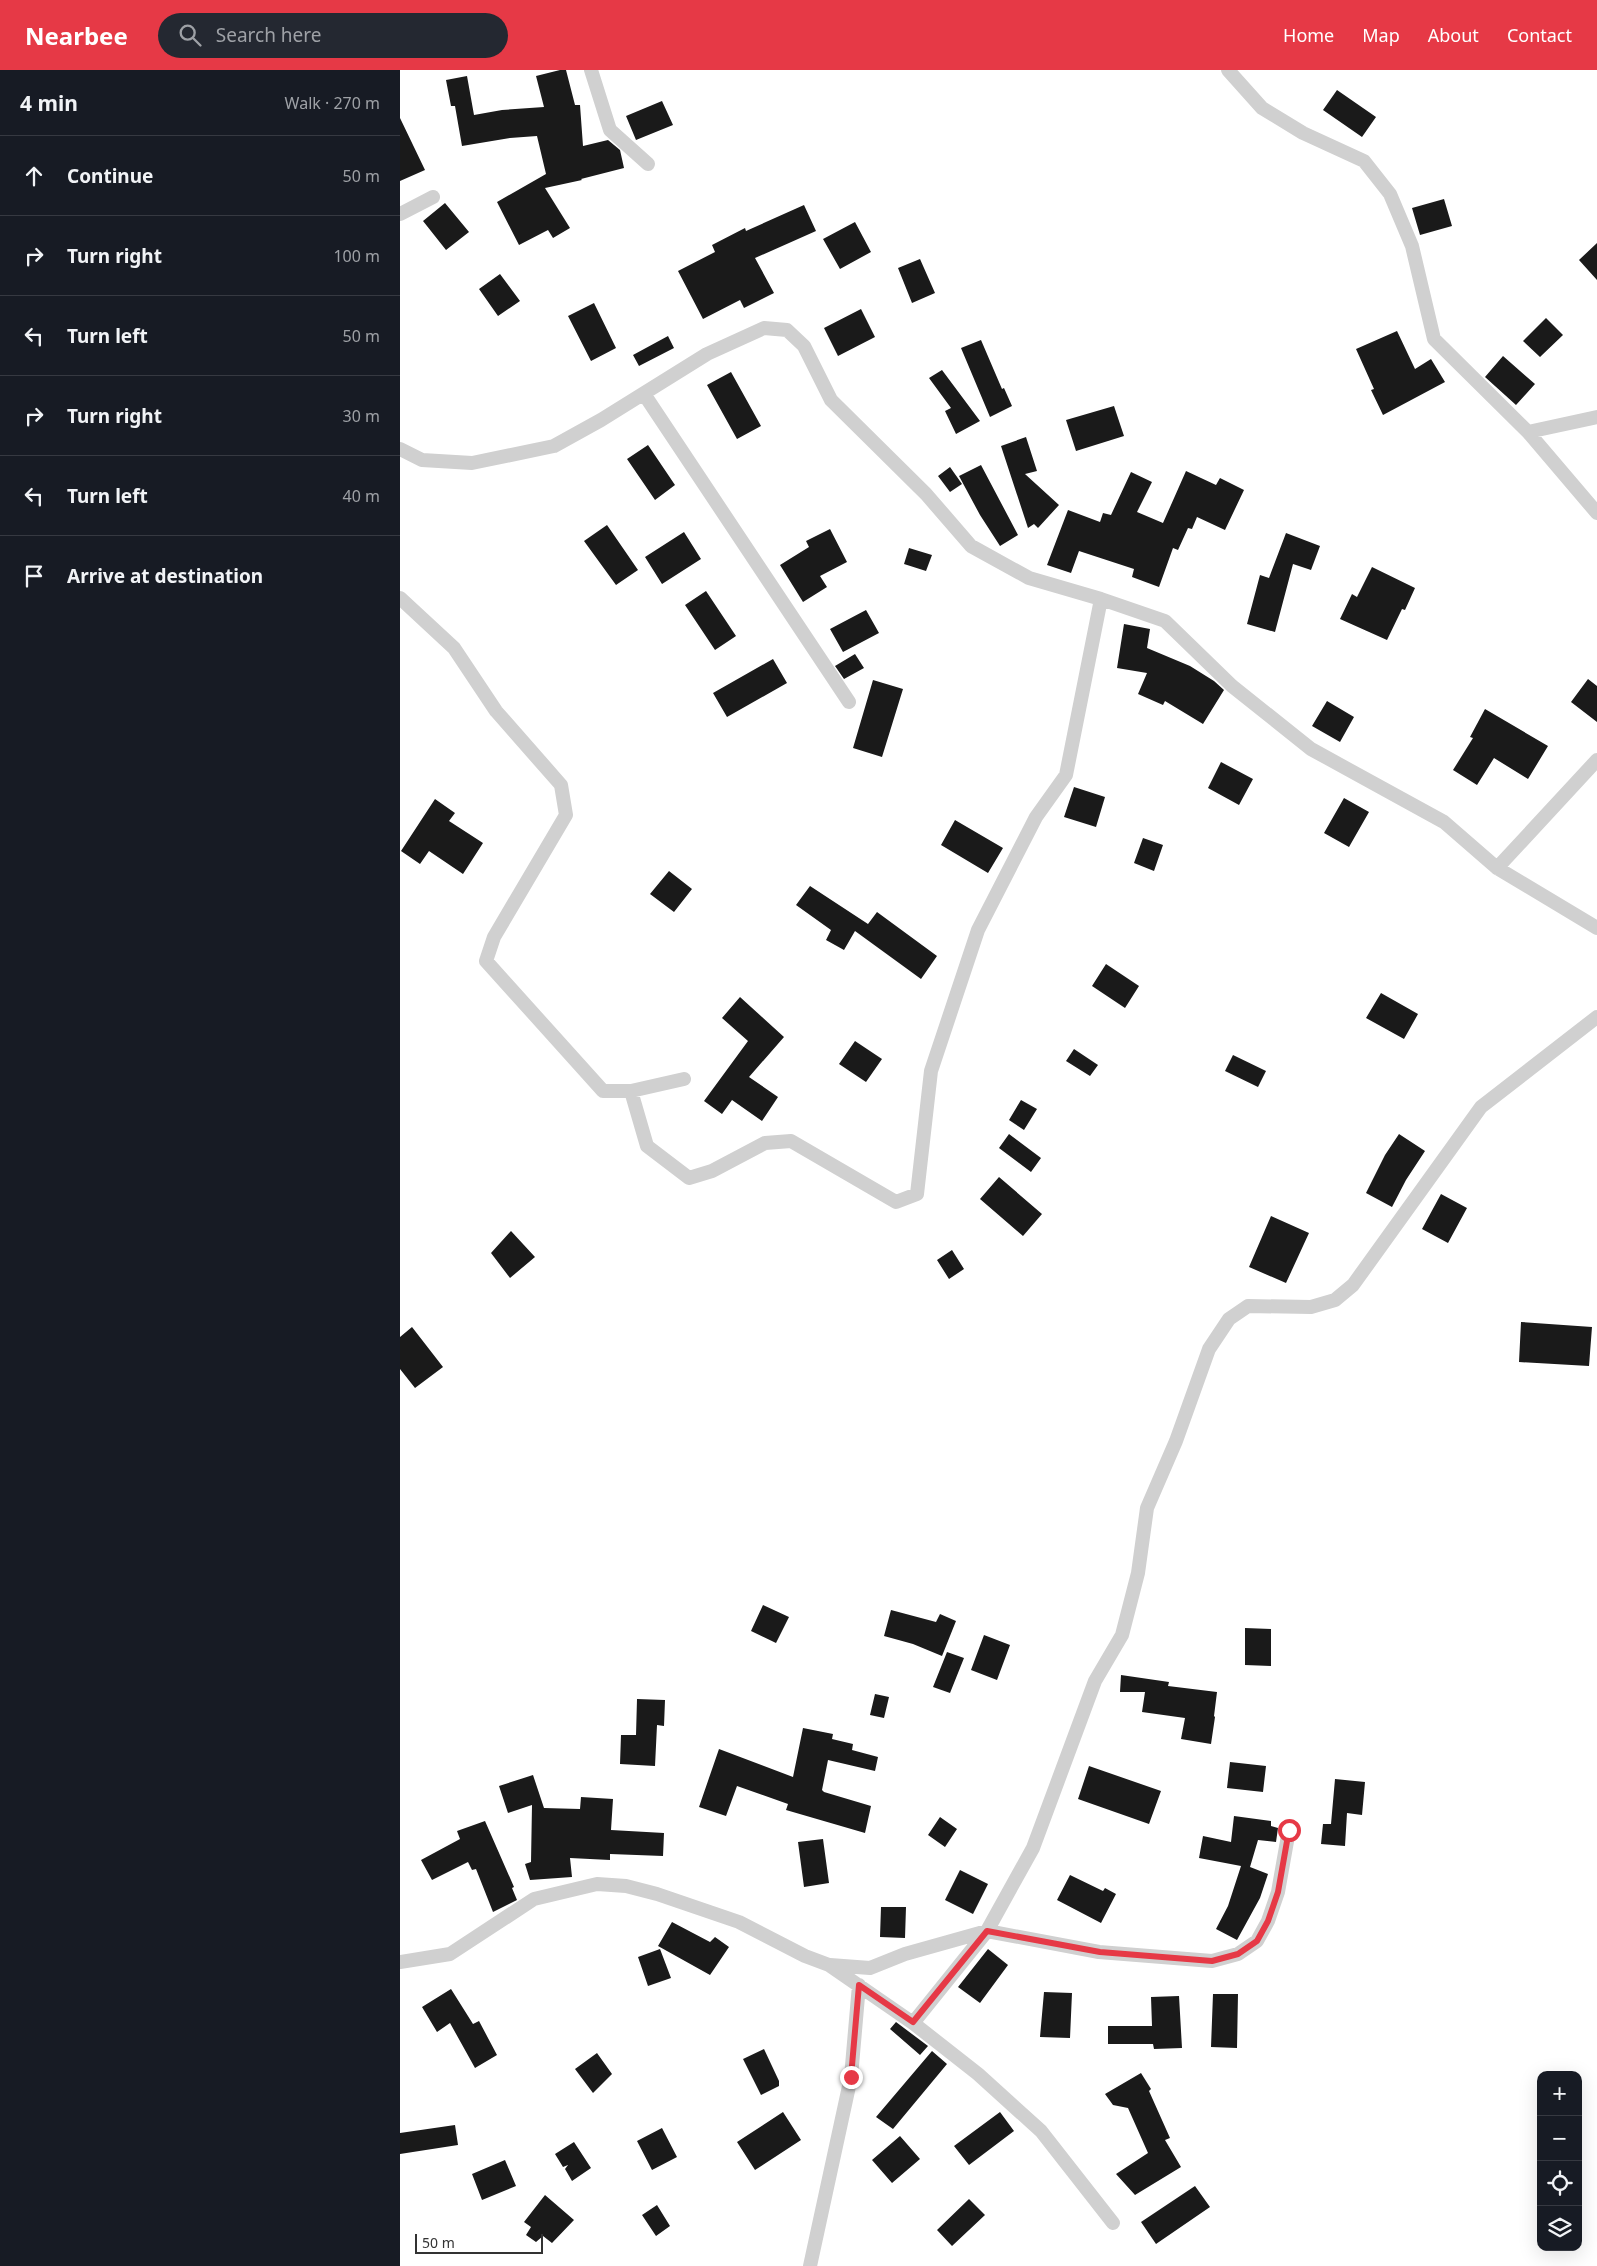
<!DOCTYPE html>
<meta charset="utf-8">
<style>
body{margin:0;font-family:"Noto Sans",sans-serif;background:#242831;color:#f1f3f6}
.controls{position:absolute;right:15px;bottom:15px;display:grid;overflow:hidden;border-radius:10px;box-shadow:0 5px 20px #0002}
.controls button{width:45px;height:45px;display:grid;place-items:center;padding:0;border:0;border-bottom:1px solid #363941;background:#171b24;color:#f1f3f6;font:25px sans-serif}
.scale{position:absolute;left:15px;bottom:12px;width:128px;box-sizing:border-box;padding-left:5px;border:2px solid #333;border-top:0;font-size:14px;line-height:18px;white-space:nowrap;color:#333;-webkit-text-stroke:4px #fff;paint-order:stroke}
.stop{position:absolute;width:15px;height:15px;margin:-11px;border:4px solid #e63946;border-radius:50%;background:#fff}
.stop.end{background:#e63946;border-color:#fff;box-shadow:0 1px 5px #0008}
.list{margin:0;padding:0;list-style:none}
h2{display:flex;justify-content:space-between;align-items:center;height:65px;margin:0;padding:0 20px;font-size:21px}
h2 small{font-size:16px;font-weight:400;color:#9ea1a6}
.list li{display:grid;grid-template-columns:32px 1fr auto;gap:15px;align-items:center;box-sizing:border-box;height:80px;padding:0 20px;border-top:1px solid #363941}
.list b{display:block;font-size:19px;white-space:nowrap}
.list em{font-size:16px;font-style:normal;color:#9ea1a6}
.icon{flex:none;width:28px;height:28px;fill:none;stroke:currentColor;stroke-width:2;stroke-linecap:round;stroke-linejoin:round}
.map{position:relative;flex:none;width:1197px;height:2196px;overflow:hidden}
header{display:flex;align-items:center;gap:30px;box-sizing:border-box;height:70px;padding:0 25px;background:#e63946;color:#fff}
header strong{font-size:24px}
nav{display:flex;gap:28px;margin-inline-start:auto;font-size:18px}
.search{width:350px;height:45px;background:#242831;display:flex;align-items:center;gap:12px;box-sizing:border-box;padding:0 18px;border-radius:28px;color:#9ea1a6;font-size:19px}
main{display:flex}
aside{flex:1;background:#171b24}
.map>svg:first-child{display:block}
.building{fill:#1a1a1a}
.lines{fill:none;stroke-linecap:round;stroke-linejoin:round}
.minor{stroke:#d0d0d0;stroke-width:14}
.route{stroke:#e63946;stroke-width:6}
</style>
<header>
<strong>Nearbee</strong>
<div class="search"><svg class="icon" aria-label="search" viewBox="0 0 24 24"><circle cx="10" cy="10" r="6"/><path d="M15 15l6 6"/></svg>Search here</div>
<nav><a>Home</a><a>Map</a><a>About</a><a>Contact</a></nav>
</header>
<main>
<aside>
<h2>4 min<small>Walk · 270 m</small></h2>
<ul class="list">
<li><svg class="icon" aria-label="ahead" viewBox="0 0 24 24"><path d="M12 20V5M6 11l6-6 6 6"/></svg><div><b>Continue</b></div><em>50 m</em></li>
<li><svg class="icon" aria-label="right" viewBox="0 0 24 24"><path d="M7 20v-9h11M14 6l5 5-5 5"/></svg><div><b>Turn right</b></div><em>100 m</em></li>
<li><svg class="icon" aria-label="left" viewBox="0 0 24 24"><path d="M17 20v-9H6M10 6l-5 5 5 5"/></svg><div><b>Turn left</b></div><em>50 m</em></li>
<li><svg class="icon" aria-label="right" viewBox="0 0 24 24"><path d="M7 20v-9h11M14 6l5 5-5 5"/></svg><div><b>Turn right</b></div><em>30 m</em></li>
<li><svg class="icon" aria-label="left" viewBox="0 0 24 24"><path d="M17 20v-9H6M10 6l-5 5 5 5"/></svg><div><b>Turn left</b></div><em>40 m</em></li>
<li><svg class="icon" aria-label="arrive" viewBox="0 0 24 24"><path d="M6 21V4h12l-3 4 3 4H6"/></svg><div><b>Arrive at destination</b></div></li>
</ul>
</aside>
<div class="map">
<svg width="1197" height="2196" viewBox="0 0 1197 2196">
<rect width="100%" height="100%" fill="#fff"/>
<path class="building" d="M160,0H166L175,35H180L183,76L208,70L220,80L224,98L181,109L182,110L145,118L170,158L153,168L148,160L119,175L97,132L146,104L137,66L110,68L62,76L55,36H51L46,10L67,6L74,45L102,40L144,37L136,6Z
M937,20L976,47L962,67L923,40Z
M262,31L273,55L236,70L226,46Z
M0,48L25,100L0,111Z
M1044,129L1052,156L1020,165L1012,138Z
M45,133L69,162L46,180L23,151Z
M404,135L416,161L355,188L374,223L344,238L340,230L303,249L278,201L315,182L312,175L345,158L346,161Z
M455,152L471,182L440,199L423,169Z
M1197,173V210L1179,190Z
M520,189L535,223L512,233L498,198Z
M100,204L120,231L98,246L79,219Z
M194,233L216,278L191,291L168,246Z
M461,239L475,267L438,286L424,258Z
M1146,248L1163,265L1140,287L1123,271Z
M997,261L1015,299L1031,289L1045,312L983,345L971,320L974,319L956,279Z
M268,266L274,278L239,296L233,285Z
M581,270L602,319L604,318L612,336L590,347L561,278Z
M1103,286L1135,314L1116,335L1085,307Z
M542,300L580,351L556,364L545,341L551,338L529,308Z
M331,302L361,356L337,369L307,315Z
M714,336L724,366L676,381L666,350Z
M626,367L637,401L625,404L659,435L638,458L634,454L628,458L601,376Z
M248,375L275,415L255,430L227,389Z
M581,395L618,465L600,476L580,445L559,406Z
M550,397L562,414L550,422L538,406Z
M786,401L816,415L820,408L844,420L825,460L797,447L792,459L788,458L778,480L773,478L759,517L732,507L734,499L679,481L671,503L647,495L668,440L700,452L703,443L711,445L731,402L752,412L737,442L763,453Z
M207,455L238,500L216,515L184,471Z
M430,459L447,492L420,506L427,517L403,532L380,495L409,477L406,471Z
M284,462L301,489L262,514L245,487Z
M886,463L920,476L911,500L893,494L875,562L847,554L860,505L869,508Z
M509,478L532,485L526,501L504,494Z
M972,497L1015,518L1005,540L1002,539L987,570L940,549L952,524L957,527Z
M306,521L336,566L315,580L285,535Z
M466,540L479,563L443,582L430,559Z
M724,554L750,559L747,578L790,596L814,611L824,620L803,654L765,631L763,635L738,624L747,603L717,598Z
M455,584L464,598L444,609L435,596Z
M373,589L387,613L327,647L313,623Z
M1188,609L1197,616V652L1171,632Z
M473,610L503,619L482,687L453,678Z
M927,631L954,647L940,672L912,656Z
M1085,639L1148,676L1128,709L1094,688L1077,715L1053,700L1073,668L1070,667Z
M821,692L853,709L839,735L808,718Z
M674,717L705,727L696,757L664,747Z
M944,728L969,742L949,777L924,763Z
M35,729L55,743L49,751L83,773L63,804L29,781L20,794L1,781Z
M555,750L603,778L588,803L541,775Z
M743,768L763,775L754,801L734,793Z
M269,801L292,819L274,842L250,824Z
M410,816L468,854L477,842L537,886L521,909L455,861L444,880L426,870L431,860L396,835Z
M706,894L739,916L725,938L692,916Z
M981,923L1018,944L1004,969L966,948Z
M340,927L384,967L349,1007L378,1027L362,1051L332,1030L322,1044L304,1031L348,971L322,948Z
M455,971L482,989L466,1012L439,994Z
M674,979L698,995L690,1006L666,991Z
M833,985L866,1001L858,1017L825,1001Z
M621,1030L637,1039L624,1060L609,1050Z
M609,1064L641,1088L631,1102L599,1078Z
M999,1064L1025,1081L1006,1110L992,1137L966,1123L985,1085Z
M599,1107L642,1144L623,1166L580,1129Z
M1041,1124L1067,1138L1048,1173L1022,1159Z
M871,1146L909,1163L886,1213L849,1197Z
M111,1161L135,1187L110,1208L91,1183Z
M552,1180L564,1199L549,1209L537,1190Z
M1121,1252L1192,1257L1189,1296L1119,1292Z
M12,1257L43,1297L15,1318L0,1299V1267Z
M363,1535L389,1547L376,1573L351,1561Z
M491,1540L536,1552L540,1544L556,1551L542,1586L513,1574L484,1566Z
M845,1558L871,1559V1596L845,1595Z
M584,1565L610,1575L597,1610L571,1600Z
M547,1582L564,1588L550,1623L533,1617Z
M721,1605L769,1612L768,1616L817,1622L814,1646L815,1647L811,1674L781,1669L785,1648L742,1642L745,1622H720Z
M475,1624L489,1627L484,1648L470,1645Z
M237,1629L265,1630L264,1656L257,1655L255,1696L220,1694L221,1665H236Z
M403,1658L433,1664L432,1669L453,1674L452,1680L478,1687L475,1701L428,1690L422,1720L424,1722L471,1736L465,1763L386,1740L388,1734L337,1716L326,1746L299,1737L319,1679L393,1707Z
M830,1692L866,1696L863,1722L827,1718Z
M689,1696L761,1721L749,1754L678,1729Z
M133,1705L144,1738L180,1739L181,1727L213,1729L211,1760L264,1763L263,1786L210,1784V1790L170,1788L172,1807L130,1810L125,1794L131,1792L132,1735L108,1743L99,1716Z
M935,1709L965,1712L962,1745L947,1743L945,1776L921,1774L923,1754H931Z
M834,1746L871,1751V1756L878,1758L876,1772L858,1770L850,1797L868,1804L860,1828L837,1870L816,1859L828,1836L841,1796L799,1788L803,1766L831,1772Z
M540,1747L557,1759L545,1777L528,1765Z
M85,1751L114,1817L112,1818L117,1830L93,1842L76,1799L72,1800L68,1792L32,1810L21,1790L60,1769L57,1761Z
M423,1769L429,1813L404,1817L398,1772Z
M560,1800L588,1814L573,1844L545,1830Z
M670,1805L703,1821L705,1818L716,1824L701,1853L657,1830Z
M481,1837H506L505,1868L480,1867Z
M272,1852L310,1872L315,1867L329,1877L310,1905L258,1876Z
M260,1879L271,1908L248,1916L238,1887Z
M588,1879L608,1895L580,1933L558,1917Z
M51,1919L73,1954L79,1951L97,1985L75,1998L50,1953L37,1962L22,1937Z
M644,1922L672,1923L670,1968L640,1967Z
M813,1924H838L837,1978L811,1977Z
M779,1926L782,1978L754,1979L753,1974H708V1956H752L751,1927Z
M496,1952L528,1976L520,1985L490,1959Z
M364,1979L379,2011V2016L361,2025L343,1989Z
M532,1981L547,1994L493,2059L476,2047Z
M197,1983L212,2004L193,2023L175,1999Z
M741,2003L751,2019L749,2021L770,2068L765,2070L781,2097L735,2125L716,2104L748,2083L728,2038L713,2035L705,2024Z
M383,2042L401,2070L355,2100L337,2072Z
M600,2042L614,2061L569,2095L554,2076Z
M55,2055L58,2075L0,2084V2063Z
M262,2058L277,2087L252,2100L237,2071Z
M500,2066L520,2089L492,2113L472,2090Z
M174,2072L191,2098L172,2111L165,2099L168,2095L163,2097L155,2084Z
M105,2090L116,2116L82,2130L72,2104Z
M795,2116L810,2137L756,2174L741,2152Z
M145,2125L174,2150L152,2173L143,2166L136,2172L126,2165L131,2157L124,2152Z
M569,2129L585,2145L552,2176L537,2160Z
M257,2135L270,2156L256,2166L242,2145Z"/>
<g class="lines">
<path class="minor" d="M191,0L210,60L248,94
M828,0L862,38L903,63L964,91L990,124L1012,176L1034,269L1128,362L1197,443
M0,144L33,127
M244,324L449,632
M1128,362L1197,347
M0,379L22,390L72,393L154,376L201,350L307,284L364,258L387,260L404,276L431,330L526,424L571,476L629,508L701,529L765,551L832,616L911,679L1044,752L1097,798L1197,858
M0,528L54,578L96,641L161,715L166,745L94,867L86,891L203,1021H231L284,1009
M1097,798L1197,690
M231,1021L247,1076L289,1108L312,1101L365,1073L391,1071L496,1132L517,1124L531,1001L578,860L636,747L666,705L701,529
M0,1892L50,1884L134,1829L197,1814L226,1816L257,1824L339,1852L405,1886L429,1895L513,1953L578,2004L641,2061L713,2153
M430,1895L470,1898L505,1884L587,1861L699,1882L812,1891L838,1884L857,1871L868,1851L878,1822L889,1760
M513,1953L587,1861L633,1778L695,1611L722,1565L738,1503L747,1438L776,1371L809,1279L829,1249L848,1236L911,1237L935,1230L953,1215L1081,1037L1197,947
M410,2196L451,2007L459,1915"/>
</g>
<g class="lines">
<path class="route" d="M451,2007L459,1915L513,1952L587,1861L700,1882L812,1891L838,1884L857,1871L868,1851L878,1822L889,1760"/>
</g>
</svg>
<div class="controls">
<button>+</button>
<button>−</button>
<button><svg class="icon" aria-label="locate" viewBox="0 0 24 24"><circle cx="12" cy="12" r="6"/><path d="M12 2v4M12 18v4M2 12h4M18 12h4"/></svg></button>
<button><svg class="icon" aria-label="layers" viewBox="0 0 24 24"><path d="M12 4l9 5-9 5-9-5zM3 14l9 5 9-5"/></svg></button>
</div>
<div class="scale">50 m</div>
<div class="stop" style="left:889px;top:1760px"></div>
<div class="stop end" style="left:451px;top:2007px"></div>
</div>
</main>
